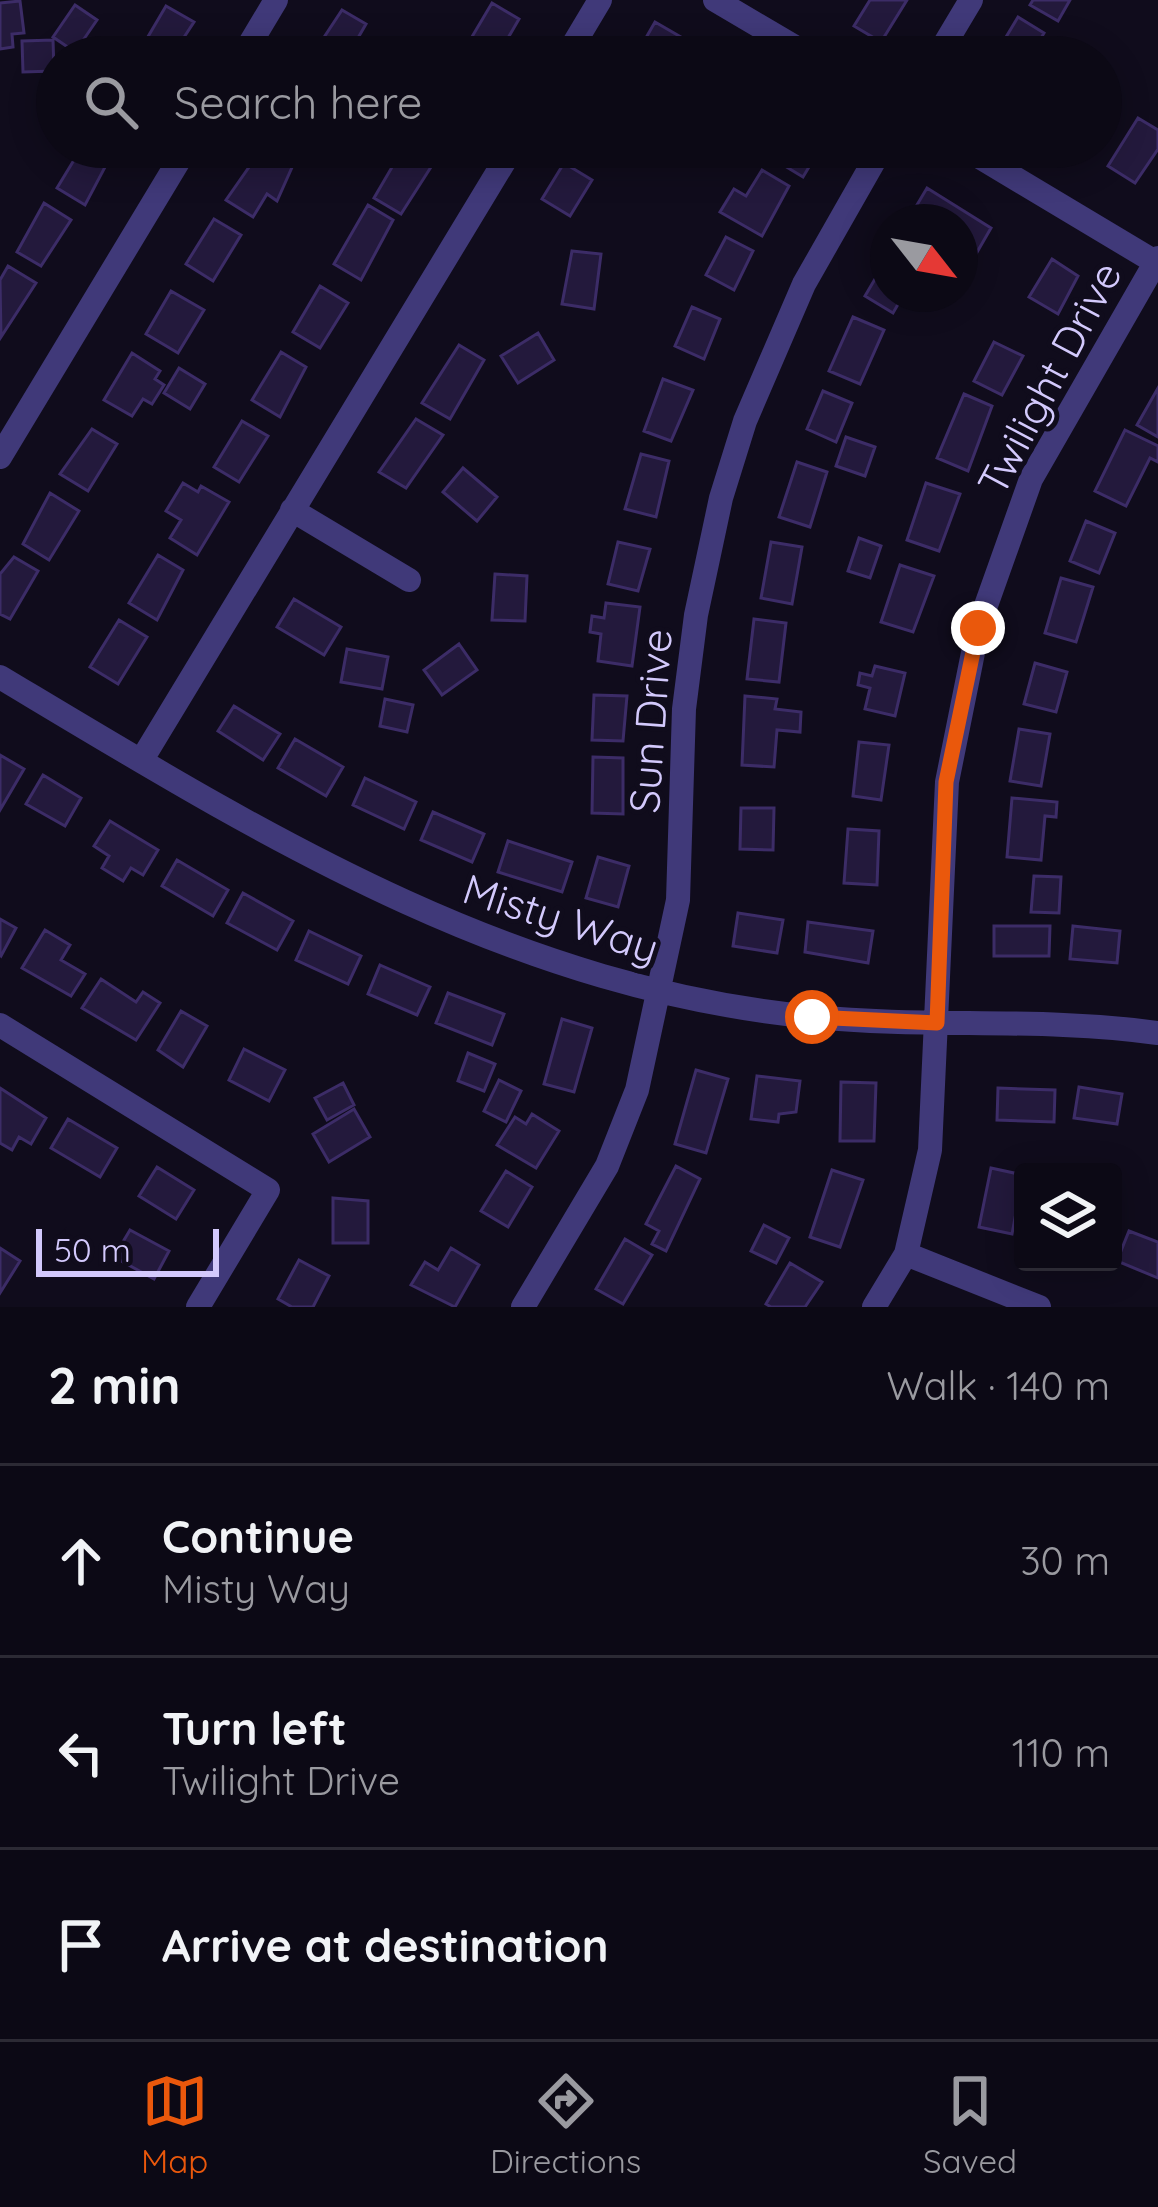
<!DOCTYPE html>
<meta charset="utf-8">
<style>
body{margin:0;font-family:Quicksand,sans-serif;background:#15121e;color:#f1f3f6}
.controls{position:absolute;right:36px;bottom:36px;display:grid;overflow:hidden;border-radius:12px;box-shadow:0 6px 30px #0003}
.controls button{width:108px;height:108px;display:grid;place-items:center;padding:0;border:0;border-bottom:3px solid #2c2a34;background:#0c0915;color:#f1f3f6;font:60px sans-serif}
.compass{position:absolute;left:870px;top:204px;width:108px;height:108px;border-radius:50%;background:#0c0915;box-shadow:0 6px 30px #0003;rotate:121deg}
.scale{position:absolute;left:36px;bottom:30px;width:183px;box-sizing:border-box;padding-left:12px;border:6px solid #d3c9fc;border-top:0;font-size:33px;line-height:42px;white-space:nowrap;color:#d3c9fc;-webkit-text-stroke:9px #100c1c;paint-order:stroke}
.stop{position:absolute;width:36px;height:36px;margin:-27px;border:9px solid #ea580c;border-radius:50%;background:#fff}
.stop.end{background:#ea580c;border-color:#fff;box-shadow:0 3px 12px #0008}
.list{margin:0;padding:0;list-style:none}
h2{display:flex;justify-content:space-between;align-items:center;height:156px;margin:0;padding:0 48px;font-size:51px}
h2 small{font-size:39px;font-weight:400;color:#9a9aa0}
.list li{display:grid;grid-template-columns:78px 1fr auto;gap:36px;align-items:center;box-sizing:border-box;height:192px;padding:0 48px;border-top:3px solid #2c2a34}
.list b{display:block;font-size:45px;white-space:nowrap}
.list p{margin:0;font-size:39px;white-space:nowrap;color:#9a9aa0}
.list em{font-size:39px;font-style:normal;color:#9a9aa0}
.icon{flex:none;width:66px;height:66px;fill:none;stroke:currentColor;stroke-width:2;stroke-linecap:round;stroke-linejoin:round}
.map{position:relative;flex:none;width:1158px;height:1307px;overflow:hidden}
.search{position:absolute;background:#0c0915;box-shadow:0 6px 30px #0003;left:36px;right:36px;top:36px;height:132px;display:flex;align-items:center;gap:30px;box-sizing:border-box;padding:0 42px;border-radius:66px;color:#9a9aa0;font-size:45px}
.sheet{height:732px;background:#0c0915}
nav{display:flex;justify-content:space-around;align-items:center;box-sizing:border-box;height:168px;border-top:3px solid #2c2a34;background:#0c0915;font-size:33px;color:#9a9aa0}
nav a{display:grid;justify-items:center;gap:6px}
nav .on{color:#ea580c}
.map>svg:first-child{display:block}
.building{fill:#23193c;stroke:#3c2c67;stroke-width:3}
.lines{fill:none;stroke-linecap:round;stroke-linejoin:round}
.street{stroke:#403979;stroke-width:24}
.route{stroke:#ea580c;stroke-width:15}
.labels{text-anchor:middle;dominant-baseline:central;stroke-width:10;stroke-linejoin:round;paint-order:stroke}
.street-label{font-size:42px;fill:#d3c9fc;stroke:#100c1c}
</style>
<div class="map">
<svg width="1158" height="1307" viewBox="0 0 1158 1307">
<rect width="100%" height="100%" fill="#100c1c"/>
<path class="building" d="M870,0H907L881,42L854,26Z
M1033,0H1070L1058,21L1030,5Z
M20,1L24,33L12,34L13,47L0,49V3Z
M492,3L519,19L497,57H460Z
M75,5L97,20L75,52L53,37Z
M166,6L194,22L171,57H148L139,52Z
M342,10L366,24L347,57H311Z
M1018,17L1044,33L1030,57H994Z
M655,22L693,44L711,57H651L639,50Z
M53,40L54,71L23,72L22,41Z
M1138,118L1158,130V149L1135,183L1108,166Z
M82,147L113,152L85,205L57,188Z
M263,147L293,165L277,201L267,194L253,217L226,200Z
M783,147H821L803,177L775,160Z
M402,150L431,167L401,214L374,198Z
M564,163L592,180L570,216L542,199Z
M762,170L789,186L762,236L720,212L734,189L746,196Z
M927,188L991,228L976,254L960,245V222H922L911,215Z
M44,203L71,220L41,266L17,252Z
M368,205L393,220L361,280L334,264Z
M214,219L241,235L213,281L186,264Z
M726,237L753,251L734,290L706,275Z
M572,251L601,254L594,309L562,304Z
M888,257V294H904L893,313L865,296Z
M1052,259L1078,276L1058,314L1029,297Z
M8,266L36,283L1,337L0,280Z
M320,286L348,303L320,348L293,332Z
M171,291L204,310L178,353L146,334Z
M692,307L720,319L704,359L675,346Z
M853,317L884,330L860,384L829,371Z
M538,333L554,360L518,383L501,356Z
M994,342L1023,356L1002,395L974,381Z
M459,345L484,360L450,419L422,403Z
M281,352L306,367L280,417L252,400Z
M132,353L160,371L155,379L164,385L152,404L143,399L132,416L104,400Z
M179,368L205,384L190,409L164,393Z
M663,379L693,390L671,441L644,431Z
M1158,388V437L1137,425Z
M823,391L852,403L836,442L807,429Z
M964,394L992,406L968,471L937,458Z
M416,419L443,435L406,488L379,472Z
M242,421L268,436L239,482L214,467Z
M92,429L117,444L88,491L60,474Z
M1125,430L1158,446V462L1150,458L1126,506L1095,491Z
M846,437L875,447L865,476L836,466Z
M641,454L669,461L656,517L625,509Z
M797,462L827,472L810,527L779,517Z
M463,468L497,497L477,521L443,492Z
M183,483L198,492L201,486L229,502L197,555L170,538L181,520L166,511Z
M926,483L960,494L939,551L907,540Z
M50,493L79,511L49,560L23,544Z
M1086,521L1115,533L1099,573L1070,561Z
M859,538L881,546L870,578L848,571Z
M618,542L650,549L638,591L608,584Z
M771,542L802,547L792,604L761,598Z
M158,555L183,570L157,620L129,603Z
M14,557L38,571L10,619L0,614V574Z
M900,565L934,576L913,632L881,622Z
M495,574L527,576L525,621L492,620Z
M1061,578L1093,587L1076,642L1045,633Z
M294,599L341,627L324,655L277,627Z
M606,603L640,607L632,666L598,661L601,634L590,632L592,616L604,618Z
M754,619L786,623L779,682L747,679Z
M119,620L147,637L118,684L90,667Z
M459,644L477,670L442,695L424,670Z
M347,649L388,657L382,689L341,682Z
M1035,663L1067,672L1056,712L1024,704Z
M875,666L905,673L895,716L865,709L870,688L858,685L860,673L872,676Z
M594,695L627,696L623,741L592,740Z
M745,696L777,699L775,709L801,712L800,732L777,730L774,767L742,765Z
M385,699L413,705L407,732L380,726Z
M234,706L280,734L263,760L218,731Z
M1019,729L1050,734L1041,786L1010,781Z
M295,739L343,767L326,796L278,768Z
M859,742L889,745L881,800L853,796Z
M0,755L24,769L0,810Z
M593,757L623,758V814L592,813Z
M43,775L81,798L65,826L26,804Z
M365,778L416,802L404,829L353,805Z
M1012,798L1057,802L1056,817L1045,816L1041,860L1007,857Z
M741,808H774L773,850L740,849Z
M433,812L484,834L472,862L421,840Z
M110,821L158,850L143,875L131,868L123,881L102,868L109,856L94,846Z
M848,829L879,831L877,885L844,883Z
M508,841L572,862L562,892L498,872Z
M598,857L629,866L618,907L586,898Z
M177,860L228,890L213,916L162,886Z
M1034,876L1061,877L1059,913L1031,912Z
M243,893L293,921L277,950L227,923Z
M738,913L783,920L777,953L733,946Z
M0,919L16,928L1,956L0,955Z
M808,922L873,931L868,963L805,952Z
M994,926H1050L1049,956H994Z
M1073,926L1120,931L1117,963L1070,959Z
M45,930L70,945L61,960L85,974L71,996L22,968Z
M309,931L361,956L348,984L296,960Z
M380,965L430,987L417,1015L368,994Z
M101,979L136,1002L143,992L160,1003L136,1040L82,1008Z
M448,993L504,1014L492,1045L436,1023Z
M181,1011L207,1026L183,1067L158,1050Z
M562,1019L592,1028L574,1092L544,1084Z
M244,1049L285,1070L269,1101L229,1080Z
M468,1053L495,1064L484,1091L458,1081Z
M696,1070L728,1079L706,1153L675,1144Z
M757,1076L800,1081L796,1112L779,1114L778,1122L751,1119Z
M499,1080L521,1091L506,1122L484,1111Z
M841,1082L876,1083L874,1141H840Z
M343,1083L354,1105L327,1120L315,1098Z
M1079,1087L1122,1094L1117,1124L1074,1118Z
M0,1088L46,1118L31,1144L19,1137L12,1150L0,1143Z
M998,1088L1055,1090L1054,1122L997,1120Z
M354,1109L370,1137L329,1162L313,1134Z
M532,1114L559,1131L536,1168L497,1145L515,1117L526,1124Z
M68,1119L117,1148L100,1177L51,1148Z
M676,1166L700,1179L666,1251L652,1244L659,1231L646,1224Z
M157,1167L194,1190L176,1219L139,1196Z
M991,1168L1023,1175L1012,1234L979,1227Z
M832,1170L863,1180L840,1247L810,1237Z
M506,1171L532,1187L508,1227L481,1211Z
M333,1198L368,1201V1243H333Z
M764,1225L789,1238L776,1263L751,1251Z
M130,1230L169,1251L154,1279L114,1257Z
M1129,1231L1158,1242V1278L1117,1261Z
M625,1239L652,1255L623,1304L596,1289Z
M0,1248L20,1261L0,1293Z
M451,1248L479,1265L455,1307L411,1285L425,1262L438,1270Z
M299,1260L329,1276L313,1307H292L278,1299Z
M790,1263L822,1282L805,1307H771L766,1304Z"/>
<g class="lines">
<path class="street" d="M715,0L812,57
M242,57L276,0
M566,57L600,0
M937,57L971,0
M963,147L1155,262
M0,457L187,147
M292,510L409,580
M0,677C257,831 507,988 814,1017C929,1028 1044,1017 1158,1033
M141,761L513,147
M0,1025L268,1190L198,1307
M906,1254L1039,1307
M523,1307L607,1166L637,1090L678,900L684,709L696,615L721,498L745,421L804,284L882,147
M874,1307L906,1254L930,1150L947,782L978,628L1031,479L1158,258"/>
</g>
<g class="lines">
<path class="route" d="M812,1017L937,1023L946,782L978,628"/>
</g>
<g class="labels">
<g class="street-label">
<text transform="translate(1049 378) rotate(-62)">Twilight Drive</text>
<text transform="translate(650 721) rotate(-86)">Sun Drive</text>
<text transform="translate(561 918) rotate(18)">Misty Way</text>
</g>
</g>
</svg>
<div class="controls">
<button><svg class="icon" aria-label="layers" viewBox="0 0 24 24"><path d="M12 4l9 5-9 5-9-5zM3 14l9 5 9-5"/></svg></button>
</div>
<svg class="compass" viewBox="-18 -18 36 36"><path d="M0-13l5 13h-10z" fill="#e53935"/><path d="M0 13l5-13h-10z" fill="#9a9aa0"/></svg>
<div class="scale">50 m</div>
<div class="stop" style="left:812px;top:1017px"></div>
<div class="stop end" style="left:978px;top:628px"></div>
<div class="search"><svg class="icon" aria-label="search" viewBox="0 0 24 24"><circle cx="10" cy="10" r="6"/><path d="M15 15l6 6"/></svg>Search here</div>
</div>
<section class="sheet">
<h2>2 min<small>Walk · 140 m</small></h2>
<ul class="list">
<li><svg class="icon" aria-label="ahead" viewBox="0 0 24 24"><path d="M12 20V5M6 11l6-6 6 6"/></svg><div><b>Continue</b><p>Misty Way</p></div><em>30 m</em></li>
<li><svg class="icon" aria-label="left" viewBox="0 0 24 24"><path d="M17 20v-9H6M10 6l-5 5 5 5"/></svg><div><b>Turn left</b><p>Twilight Drive</p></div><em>110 m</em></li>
<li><svg class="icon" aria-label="arrive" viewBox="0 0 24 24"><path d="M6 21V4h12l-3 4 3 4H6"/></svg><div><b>Arrive at destination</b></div></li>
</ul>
</section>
<nav>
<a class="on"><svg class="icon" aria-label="map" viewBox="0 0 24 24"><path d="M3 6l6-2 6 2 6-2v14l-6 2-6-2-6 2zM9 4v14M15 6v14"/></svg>Map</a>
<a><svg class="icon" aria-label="directions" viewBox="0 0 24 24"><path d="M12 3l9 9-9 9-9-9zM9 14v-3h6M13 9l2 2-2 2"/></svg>Directions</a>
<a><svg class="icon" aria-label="saved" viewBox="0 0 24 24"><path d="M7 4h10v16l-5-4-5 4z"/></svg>Saved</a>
</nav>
